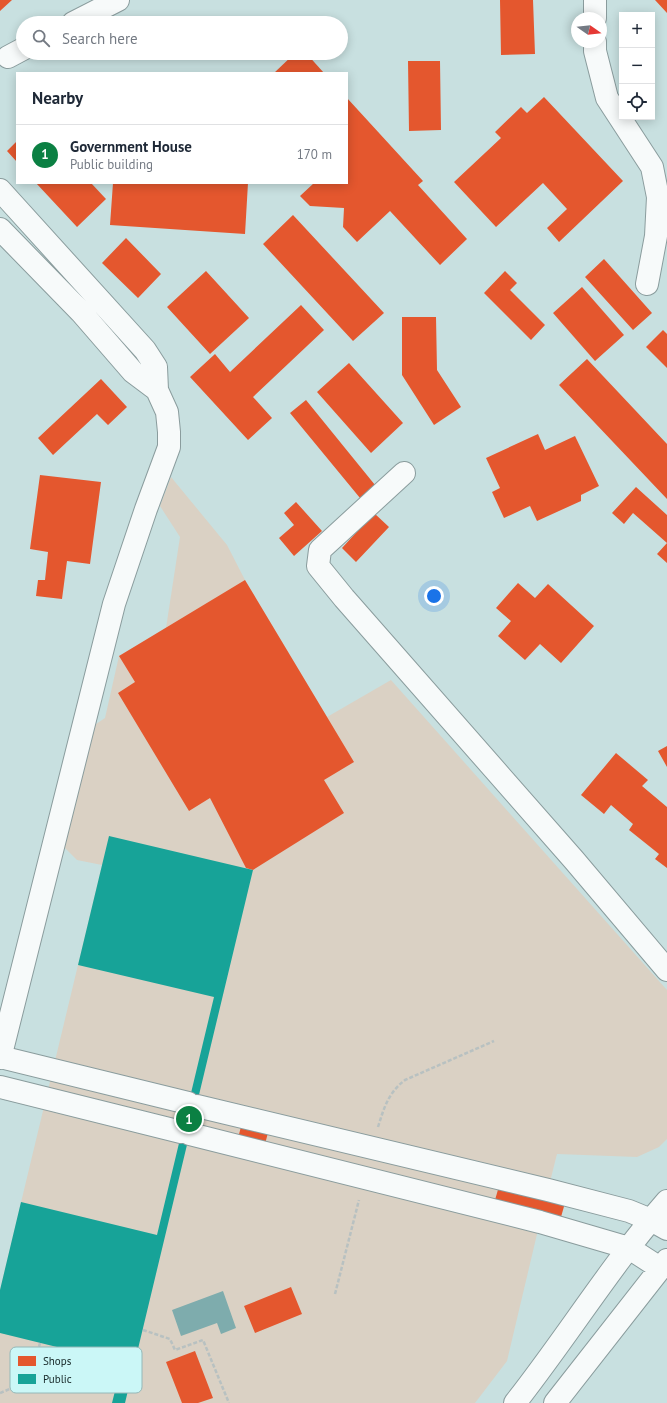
<!DOCTYPE html>
<meta charset="utf-8">
<style>
body{margin:0;font-family:"PT Sans",sans-serif;background:#f2f2f3;color:#1f2937}
.controls{position:absolute;right:12px;top:12px;display:grid;overflow:hidden;border-radius:0px;box-shadow:0 2px 10px #0003}
.controls button{width:36px;height:36px;display:grid;place-items:center;padding:0;border:0;border-bottom:1px solid #e0e1e3;background:#fff;color:#1f2937;font:20px sans-serif}
.compass{position:absolute;left:571px;top:12px;width:36px;height:36px;border-radius:50%;background:#fff;box-shadow:0 2px 10px #0003;rotate:104deg}
.you{position:absolute;left:434px;top:596px;width:14px;height:14px;margin:-10px;border:3px solid #fff;border-radius:50%;background:#1a73e8;box-shadow:0 0 0 6px #1a73e833}
.badge{display:grid;place-items:center;width:26px;height:26px;border-radius:50%;background:#0b8043;color:#fff;font-size:13px;font-weight:700}
.pin{position:absolute;translate:-50% -50%;border:2px solid #fff;box-shadow:0 1px 4px #0006}
.list{margin:0;padding:0;list-style:none}
h2{display:flex;justify-content:space-between;align-items:center;height:52px;margin:0;padding:0 16px;font-size:17px}
h2 small{font-size:13px;font-weight:400;color:#747a83}
.list li{display:grid;grid-template-columns:26px 1fr auto;gap:12px;align-items:center;box-sizing:border-box;height:60px;padding:0 16px;border-top:1px solid #e0e1e3}
.list b{display:block;font-size:15px;white-space:nowrap}
.list p{margin:0;font-size:13px;white-space:nowrap;color:#747a83}
.list em{font-size:13px;font-style:normal;color:#747a83}
.icon{flex:none;width:22px;height:22px;fill:none;stroke:currentColor;stroke-width:2;stroke-linecap:round;stroke-linejoin:round}
.map{position:relative;flex:none;width:667px;height:1403px;overflow:hidden}
.search{position:absolute;background:#fff;box-shadow:0 2px 10px #0003;left:16px;top:16px;width:332px;height:44px;display:flex;align-items:center;gap:10px;box-sizing:border-box;padding:0 14px;border-radius:22px;color:#747a83;font-size:15px}
.panel{position:absolute;background:#fff;box-shadow:0 2px 10px #0003;left:16px;top:72px;width:332px;height:112px;border-radius:0px}
.map>svg:first-child{display:block}
.green{fill:#dad1c4}
.water{fill:#7eacad}
.shops{fill:#e4572e}
.public{fill:#17a398}
.lines{fill:none;stroke-linecap:round;stroke-linejoin:round}
.minor-casing{stroke:#8a9c9d;stroke-width:24}
.path{stroke:#b8c1c1;stroke-width:2.5;stroke-dasharray:4 2;stroke-linecap:butt}
.minor{stroke:#f7fafa;stroke-width:22}
.key{fill:#cbf7f7;stroke:#94b8b8;stroke-width:1}
.key-label{font-size:11px;fill:#152626}
</style>
<div class="map">
<svg width="667" height="1403" viewBox="0 0 667 1403">
<rect width="100%" height="100%" fill="#c8e0e0"/>
<path class="green" d="M171,477L227,545L245,580L327,717L391,680L667,990V1139L659,1147L637,1157L557,1154L548,1190L499,1186L495,1200L542,1213L507,1361L475,1403H0V1290L102,865L77,860L64,847L93,726L105,718L119,656L166,628L180,537L160,506Z"/>
<path class="water" d="M223,1291L236,1328L221,1334L217,1323L181,1336L172,1310Z"/>
<path class="shops" d="M0,0H12L0,11Z
M500,0H533L535,54L501,55Z
M655,0H667V13Z
M295,53H306L324,73H274Z
M408,61H440L441,130L409,131Z
M544,97L623,181L559,242L547,228L567,209L543,183L496,227L454,182L501,138L495,132L521,107L527,113Z
M347,98L423,181L418,185L467,239L440,265L390,211L357,242L343,227L344,208L310,206L300,196L314,183H347Z
M17,141V162L7,151Z
M36,183H91L106,199L77,227Z
M113,183H248L245,234L110,225Z
M293,215L384,313L353,341L263,244Z
M126,238L161,274L138,298L102,263Z
M604,259L652,313L633,330L585,277Z
M206,271L249,318L210,354L167,307Z
M505,271L517,283L510,290L545,325L531,340L484,293Z
M582,287L624,335L595,361L553,313Z
M301,305L324,330L253,397L272,418L248,440L190,377L215,354L230,372Z
M402,317H436L437,370L461,407L434,425L402,375Z
M663,330L667,334V368L646,347Z
M587,359L667,444V499L559,385Z
M349,363L403,423L371,453L317,392Z
M101,379L127,407L108,425L97,414L53,455L38,438Z
M306,400L375,485L360,498L290,413Z
M538,434L545,450L575,436L599,486L581,495V501L537,521L530,506L504,518L492,492L500,488L486,458Z
M40,475L101,482L90,564L67,561L62,599L36,596L38,580H45L48,552L30,549Z
M636,487L667,515V563L657,554L667,543L633,513L624,524L612,513Z
M296,502L322,531L294,556L279,538L294,525L284,513Z
M374,513L389,527L356,562L342,548Z
M245,580L354,762L324,780L344,813L253,870L246,868L210,798L189,811L118,693L135,682L119,656Z
M518,583L535,598L548,584L594,626L561,663L540,644L525,660L498,636L511,621L496,608Z
M667,746V767L658,751Z
M616,753L648,780L642,786L667,807V868L655,859L659,854L629,830L633,824L611,805L604,814L581,795Z
M242,1123L269,1129L265,1144L238,1138Z
M499,1186L565,1203L561,1217L495,1200Z
M291,1287L302,1314L255,1333L244,1306Z
M195,1351L213,1398L198,1403H182L166,1362Z"/>
<path class="public" d="M109,836L253,870L125,1403H112L122,1363L0,1333V1290L21,1202L157,1235L214,997L78,965Z"/>
<g class="lines">
<defs>
<path id="minor" d="M595,18V0
M73,23L118,0
M595,42V51L607,98L652,167L658,197L656,236L647,284
M8,57L23,49
M0,190L145,350L156,367L157,390L167,412L169,432V447L146,509L114,604L0,1058
M0,229L81,312L133,372L157,390
M404,473L320,550L318,566L344,598L574,860L667,970
M0,1057L188,1103
M0,1087L181,1132
M197,1106L548,1190L629,1211L651,1220L667,1229
M190,1134L540,1222L629,1248L660,1268
M515,1403C567,1337 611,1265 667,1201
M555,1403L667,1260"/>
</defs>
<use href="#minor" class="minor-casing"/>
<path class="path" d="M378,1127C384,1108 388,1093 405,1080L494,1041
M335,1294L359,1200
M143,1330L170,1339L175,1350L203,1340L229,1403
M0,1393L22,1384L32,1373L40,1343"/>
<use href="#minor" class="minor"/>
</g>
<rect x="10" y="1347" width="132" height="46" rx="6" class="key"/>
<rect x="18" y="1356" width="18" height="10" fill="#e4572e"/>
<rect x="18" y="1374" width="18" height="10" fill="#17a398"/>
<g class="key-label">
<text x="43" y="1365">Shops</text>
<text x="43" y="1383">Public</text>
</g>
</svg>
<div class="controls">
<button>+</button>
<button>−</button>
<button><svg class="icon" aria-label="locate" viewBox="0 0 24 24"><circle cx="12" cy="12" r="6"/><path d="M12 2v4M12 18v4M2 12h4M18 12h4"/></svg></button>
</div>
<svg class="compass" viewBox="-18 -18 36 36"><path d="M0-13l5 13h-10z" fill="#e53935"/><path d="M0 13l5-13h-10z" fill="#747a83"/></svg>
<div class="you"></div>
<div class="pin badge" style="left:189px;top:1119px">1</div>
<div class="search"><svg class="icon" aria-label="search" viewBox="0 0 24 24"><circle cx="10" cy="10" r="6"/><path d="M15 15l6 6"/></svg>Search here</div>
<section class="panel">
<h2>Nearby<small></small></h2>
<ul class="list">
<li><span class="badge">1</span><div><b>Government House</b><p>Public building</p></div><em>170 m</em></li>
</ul>
</section>
</div>
